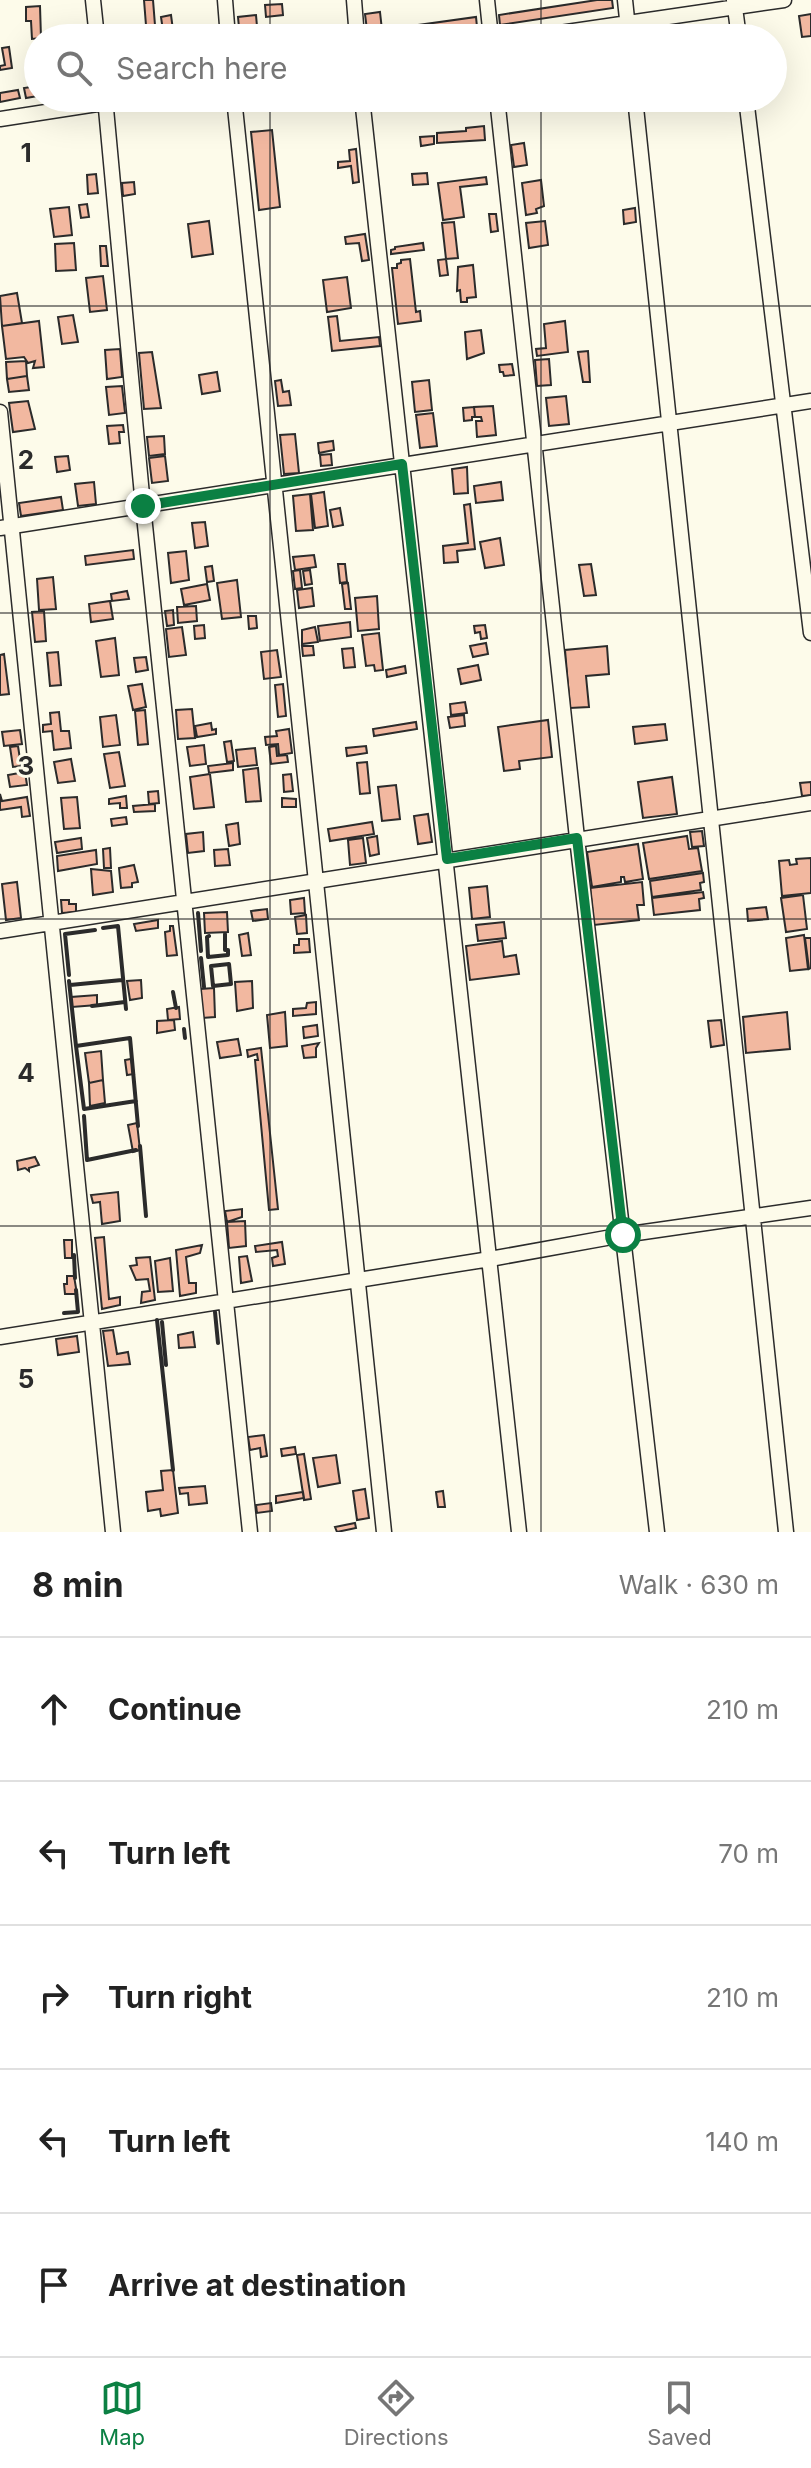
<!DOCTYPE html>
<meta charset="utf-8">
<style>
body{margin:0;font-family:Inter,sans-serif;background:#f2f2f2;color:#222}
.stop{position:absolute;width:24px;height:24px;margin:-18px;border:6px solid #0b8043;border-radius:50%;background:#fff}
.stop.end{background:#0b8043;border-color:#fff;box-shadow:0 2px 8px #0008}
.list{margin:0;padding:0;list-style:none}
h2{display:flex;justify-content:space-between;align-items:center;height:104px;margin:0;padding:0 32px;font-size:34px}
h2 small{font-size:26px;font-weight:400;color:#767676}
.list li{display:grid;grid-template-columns:52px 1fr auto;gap:24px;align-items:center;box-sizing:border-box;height:144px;padding:0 32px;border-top:2px solid #e0e0e0}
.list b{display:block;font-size:30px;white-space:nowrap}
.list em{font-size:26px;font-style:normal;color:#767676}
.icon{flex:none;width:44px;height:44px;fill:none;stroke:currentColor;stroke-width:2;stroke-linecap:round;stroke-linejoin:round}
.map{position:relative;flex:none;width:811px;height:1532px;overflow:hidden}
.search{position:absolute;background:#fff;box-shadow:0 8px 32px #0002;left:24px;right:24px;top:24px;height:88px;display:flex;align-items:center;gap:20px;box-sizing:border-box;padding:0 28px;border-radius:44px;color:#767676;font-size:30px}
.sheet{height:824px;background:#fff}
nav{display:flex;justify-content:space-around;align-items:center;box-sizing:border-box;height:112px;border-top:2px solid #e0e0e0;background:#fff;font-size:22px;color:#767676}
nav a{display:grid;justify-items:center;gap:4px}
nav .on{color:#0b8043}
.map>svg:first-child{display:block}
.building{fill:#f2b8a0;stroke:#2b2b2b;stroke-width:2}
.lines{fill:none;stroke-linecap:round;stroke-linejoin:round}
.minor-casing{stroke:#2b2b2b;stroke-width:17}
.minor{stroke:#fdfbea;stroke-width:14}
.wall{stroke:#2b2b2b;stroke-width:4}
.route{stroke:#0b8043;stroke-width:10}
.grid{fill:none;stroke:#2b2b2b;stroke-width:2;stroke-opacity:0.55}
.grid-label{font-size:26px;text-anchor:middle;font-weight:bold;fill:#2b2b2b;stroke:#fdfbea;stroke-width:6;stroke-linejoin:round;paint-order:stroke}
</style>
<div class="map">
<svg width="811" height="1532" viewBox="0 0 811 1532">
<rect width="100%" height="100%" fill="#fdfbea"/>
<path class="building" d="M144,0H153L156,38H147Z
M597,0H612L613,8L500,25L499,15Z
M282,4L283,15L266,17L265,5Z
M40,6L41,38L32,39L31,21H26V7Z
M380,12L382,30L476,17L477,27L395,38H368L365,14Z
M811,14V36L802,37L799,16Z
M171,15L173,30L163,31L161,17Z
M256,15L258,38H240L238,17Z
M213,27L214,38H188L187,29Z
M9,47L12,68L0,70V66L5,65L2,48Z
M38,86V96L26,98L24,88Z
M18,90L20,98L0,102V93Z
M484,126L485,140L437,143V133L466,131V128Z
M272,130L280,207L259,210L251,132Z
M434,136V144L421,146L420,137Z
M524,143L527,165L514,167L511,145Z
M356,149L359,182L353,183L351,166L338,168V162L350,161L349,150Z
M427,173L428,184L413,185L412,174Z
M96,174L98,193L88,194L87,175Z
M486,177L487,184L460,187L464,217L443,220L438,183Z
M541,180L544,206L536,209L537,213L526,215L522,183Z
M134,182L135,194L123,196L122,183Z
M87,204L89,217L81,218L79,205Z
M69,207L72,235L54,237L50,209Z
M635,208L636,222L624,224L623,210Z
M489,214H496L498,231L491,232Z
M209,221L213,254L192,257L188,224Z
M545,221L548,245L529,248L526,223Z
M454,222L458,258L446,259L442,223Z
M365,234L369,260L362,261L359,243L346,244L345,237Z
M74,243L76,270L56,271L55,244Z
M423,243L424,250L391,254V250L395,249V247Z
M100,246H106L108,266H101Z
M410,259L416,312L420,311L421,321L398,324L392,268H397V264L401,263V260Z
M446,259L448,275L440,276L438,260Z
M473,265L476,297L467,298V302H461L460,290L457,291L458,267Z
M103,276L107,310L90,312L86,278Z
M347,277L351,308L327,312L323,280Z
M17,293L22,323L2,326L0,296Z
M73,315L78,342L62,344L58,317Z
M337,316L340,341L379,337L380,346L332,351L328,317Z
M39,321L44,367L33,368L35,361L28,363L24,357L6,359L2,326Z
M565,321L568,352L537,356L536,349L546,348L544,324Z
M481,330L484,353L467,359L465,332Z
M120,349L122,377L107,379L105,350Z
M588,351L590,382H583L578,352Z
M152,352L161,408L144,409L139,353Z
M549,359L551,385L537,386L535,360Z
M26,361L27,376L7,379L6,362Z
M512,364L514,375L504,376L503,372H500L499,365Z
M217,372L220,391L202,394L199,375Z
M27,376L29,390L9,392L7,379Z
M281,380L283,392L289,391L291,405L278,406L275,381Z
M429,380L432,410L415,412L412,382Z
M122,386L125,413L109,415L106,387Z
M566,396L569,424L549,426L546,398Z
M28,401L35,429L13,432L9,403Z
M493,406L496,435L477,437L476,421H482L481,417H475L474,407Z
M474,407L475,417H472V420L464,421L463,408Z
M433,413L437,446L420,448L416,415Z
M123,425L124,432H119L120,443L109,444L107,426Z
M295,434L299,473L284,474L280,435Z
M164,436L165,454L149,456L147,437Z
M333,441L334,450L319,453L318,443Z
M331,454L332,465L321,466L320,455Z
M68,456L70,470L57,472L55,457Z
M165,456L168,481L152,483L149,458Z
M467,467L468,493L454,494L452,469Z
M94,482L96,504L78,506L75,484Z
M501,482L503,500L476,503L474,486Z
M324,492L328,526L315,528L311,494Z
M310,494L313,530L296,531L293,496Z
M61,497L63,510L21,516L19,503Z
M470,504L475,549L457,551L458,562L444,563L443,546L468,543L464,505Z
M340,508L343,525L333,527L330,510Z
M205,522L208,546L195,548L192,523Z
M500,538L504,565L485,568L480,542Z
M133,550L134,559L86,565L85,556Z
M186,551L189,580L171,583L168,553Z
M314,555L316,567L295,570L293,557Z
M338,564H345L347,582L340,583Z
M591,564L596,595L584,596L579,565Z
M212,566L214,581L207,582L205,567Z
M300,570L302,588L295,589L293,571Z
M310,570L312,584L305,585L303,571Z
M53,577L56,609L39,610L37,579Z
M237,580L241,617L222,619L217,583Z
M348,583L351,609H345L342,584Z
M207,584L210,600L184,605L181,589Z
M312,588L314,606L299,608L297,590Z
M127,591L129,599L112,601L111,594Z
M377,596L379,629L358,631L355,598Z
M110,601L113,619L91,622L89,604Z
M196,606L197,621L178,623L177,607Z
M173,610L174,625L167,626L165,611Z
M44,611L46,641L35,642L32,612Z
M248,616H256L257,628L249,629Z
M350,622L351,637L320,641L318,626Z
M204,625L205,638L195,639L194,626Z
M485,625L487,638L481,639L480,632L475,633L474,626Z
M182,627L186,655L169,657L166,629Z
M315,627L318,642L302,644V630Z
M379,633L383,670L375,671L374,665L366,666L362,635Z
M115,638L119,675L101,677L96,641Z
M486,643L488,654L473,657L470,646Z
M302,646H313L314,655L303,656Z
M607,646L609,674L586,676L589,707L570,708L565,650Z
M353,648L355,667L344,668L342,649Z
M277,650L281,677L264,679L261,652Z
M58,652L61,685L50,686L47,653Z
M4,654L9,694L0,695V655Z
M146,657L148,670L136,672L134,658Z
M478,665L481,680L461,684L458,669Z
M405,666L406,673L387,677L386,670Z
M142,684L146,707L133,710L128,686Z
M283,684L286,716L278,717L275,685Z
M465,702L467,713L451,715L450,704Z
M192,709L195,738L178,739L176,710Z
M145,710L148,744L138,745L135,711Z
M59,712L61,731H69L71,748L54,750L52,731L43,732V725L51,724L50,713Z
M116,715L120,745L103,747L100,717Z
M464,715L465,726L450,728L448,717Z
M548,720L552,757L519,761L520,769L504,771L498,727Z
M416,722L417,729L374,736L373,729Z
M211,723L212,730L216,729V734L197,737L195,726Z
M665,724L667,740L635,744L633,727Z
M289,729L292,753L279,755L278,744L266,745L265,737L277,736L276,731Z
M20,730L22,744L4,746L2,732Z
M231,741L234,761L227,762L224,742Z
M204,745L206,764L190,766L187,747Z
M18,746L21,766L13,767L10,747Z
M276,746L277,756L287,755L288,762L271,764L269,747Z
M366,746L367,753L347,756L346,748Z
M255,748L257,765L238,767L236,750Z
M119,752L125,786L110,788L104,754Z
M71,759L75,781L58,783L54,762Z
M367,762L370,793L360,794L357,763Z
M233,763V770L209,773L208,766Z
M258,768L261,801L246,802L243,770Z
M25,772L27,785L10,787L8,775Z
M210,774L214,807L194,809L190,777Z
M291,774L293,791L284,792L283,775Z
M672,777L677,814L643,818L638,782Z
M811,782V795L802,796L800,783Z
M396,785L400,819L382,821L378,787Z
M158,791L159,803L149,804L148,792Z
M0,794L2,801L27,797L30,816L22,817L21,807L0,810Z
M126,796L127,808H120V803L109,804V799Z
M77,797L80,828L64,829L61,798Z
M282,798L296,799V807H282Z
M155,804V811L134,812L133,806Z
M428,814L432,842L418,844L414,816Z
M126,817L127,824L112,826L111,819Z
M372,822L374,834L330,841L328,829Z
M238,823L240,844L229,846L226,825Z
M702,831L704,846L692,847L690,832Z
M203,832L204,851L188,853L186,834Z
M377,836L379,854L370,856L367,838Z
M687,836L689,849L698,848L702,871L649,879L643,843Z
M81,838L82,849L57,853L55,842Z
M363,838L366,863L350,865L348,840Z
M638,844L643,879L625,882L624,877H621V882L592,887L587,852Z
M110,848L111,868H104L103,849Z
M228,849L230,865L215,866L214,850Z
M96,850L97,864L58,871L57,856Z
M811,858V893L782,896L779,861L789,860L790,865L797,864L796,859Z
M134,865L138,882L132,883V887L121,888L119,868Z
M91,869L111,871L113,892L93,895Z
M703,873L704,882L700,883L701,890L652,897L650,881Z
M17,882L21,918L6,920L2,884Z
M642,882L644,905H637L639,920L594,925L590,888Z
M487,886L490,917L472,919L469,888Z
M703,892L704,898L699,899L700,910L654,915L652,898Z
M803,895L807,929L786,932L781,898Z
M304,898L305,913L291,914L290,900Z
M61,900H69V904H76V912L62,913Z
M766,907L768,919L748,921L747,909Z
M267,909L268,919L253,921L251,911Z
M227,912L228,932L205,933L204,913Z
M306,915L307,933L297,934L295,917Z
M158,920V928L136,931L134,924Z
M504,922L506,938L478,941L476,925Z
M170,926H173L177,955L167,956L165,932L170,931Z
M248,933L251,955L242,956L239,935Z
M804,935L808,969L790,971L786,938Z
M805,938H811V968L809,969Z
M299,939H309L310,952L294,953V945H299Z
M502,941L504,957L516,955L519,974L470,980L466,946Z
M141,980L142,998L130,1000L127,981Z
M252,981L253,1008L237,1011L235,982Z
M214,988L215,1017L202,1018L200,989Z
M97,995V1005L72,1007L71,997Z
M316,1002V1014L293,1016V1009L306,1008L307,1003Z
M179,1007L180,1019L168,1020L167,1009Z
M285,1012L287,1046L270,1048L267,1015Z
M787,1012L790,1049L746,1053L743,1017Z
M174,1020L175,1030L157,1033V1021Z
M721,1020L724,1045L711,1047L708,1021Z
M317,1025L318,1036L304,1038L303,1027Z
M238,1039L241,1055L220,1058L217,1042Z
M319,1043L316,1048V1057L304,1058L302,1046Z
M261,1048L278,1209L269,1210L255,1060H258L257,1054L248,1057L247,1050Z
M101,1051L103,1080L89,1083L85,1053Z
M131,1059L134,1074L127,1075L125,1060Z
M103,1080L105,1103L90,1106L89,1083Z
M137,1123L140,1150L133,1152L128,1125Z
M35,1157L39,1165L29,1168V1171L25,1168L18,1170L17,1161Z
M118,1192L120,1221L102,1224L100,1202L93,1203L91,1195Z
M242,1209V1217L227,1222L225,1211Z
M245,1221L246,1246L229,1248L227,1222Z
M104,1237L109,1299L120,1297V1305L102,1309L95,1238Z
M64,1240H72V1258H65Z
M282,1242L285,1264L273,1266L272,1258L278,1256L277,1250L256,1252L255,1246Z
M202,1245L200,1253L186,1257L189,1283H196V1293L180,1296L176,1250Z
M247,1256L252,1281L241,1283L239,1257Z
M150,1257L155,1300L141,1303L142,1292L150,1291L148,1279L136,1280L130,1266L137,1265L136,1258Z
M170,1258L173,1291L158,1292L155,1261Z
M67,1276H74L77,1294H65L64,1284H67Z
M113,1330L117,1354L128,1352L130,1364L108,1366L103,1331Z
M193,1332L195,1347L179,1348L178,1335Z
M77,1336L79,1352L58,1355L56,1339Z
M264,1435L267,1456L261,1457L260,1448L250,1450L248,1437Z
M295,1447L296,1454L282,1456L281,1449Z
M304,1454L311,1499L304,1500L297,1455Z
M336,1455L340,1483L318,1487L313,1458Z
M173,1470L178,1513L161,1516L160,1509L148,1511L146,1492L163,1490L161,1471Z
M205,1486L207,1503L189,1505L188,1493L180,1494L179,1488Z
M365,1489L369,1518L357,1520L353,1491Z
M443,1491L445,1507H438L436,1492Z
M303,1492L304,1498L276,1503V1496Z
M271,1503L272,1511L257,1513L256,1505Z
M355,1523L356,1528L337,1532L335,1527Z"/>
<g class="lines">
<defs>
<path id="minor" d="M93,0L97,38
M225,0L228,38
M354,0L357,38
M487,0L491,38
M625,0L629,38
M734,0L739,38
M526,38L784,0
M105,98L143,506L250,1532
M234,98L384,1532
M362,98L519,1532
M497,98L577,838L657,1532
M635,98L786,1532
M746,98L811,633
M0,119L136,98
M0,412L113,1532
M0,528L811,401
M0,931L811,803
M0,1337L490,1259L623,1235L811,1208"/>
</defs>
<use href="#minor" class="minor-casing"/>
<use href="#minor" class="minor"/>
<path class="wall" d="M198,913L201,951
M103,928L118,926L126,1009
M209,936L207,937L208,957L228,955V950H225V934
M201,958L204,987
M229,964L231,984L213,986L211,966Z
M69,975L65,934L95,930
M69,981L76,1046L130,1038L138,1126
M70,985L122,980
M173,992L176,1008
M92,1006L125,1002
M184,1029L185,1038
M76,1046L84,1109L136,1101
M84,1116L87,1160L136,1150
M140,1146L146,1216
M74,1255L75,1278
M215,1312L218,1343
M64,1313L78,1312L76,1290
M157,1320L173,1470
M162,1322L166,1365"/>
</g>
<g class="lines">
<path class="route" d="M143,506L402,464L447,859L577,838L623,1235"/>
</g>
<path class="grid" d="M270,0V38M541,0V38M270,98V1532M541,98V1532M0,306H811M0,613H811M0,919H811M0,1226H811"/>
<g class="grid-label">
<text x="26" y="162">1</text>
<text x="26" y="469">2</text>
<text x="26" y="775">3</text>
<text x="26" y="1082">4</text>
<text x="26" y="1388">5</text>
</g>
</svg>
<div class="stop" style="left:623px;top:1235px"></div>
<div class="stop end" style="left:143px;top:506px"></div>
<div class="search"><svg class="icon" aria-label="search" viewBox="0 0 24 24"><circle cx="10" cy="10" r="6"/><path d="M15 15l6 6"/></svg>Search here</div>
</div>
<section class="sheet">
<h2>8 min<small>Walk · 630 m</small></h2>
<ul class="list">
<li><svg class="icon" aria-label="ahead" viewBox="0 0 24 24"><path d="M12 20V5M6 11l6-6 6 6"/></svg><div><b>Continue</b></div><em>210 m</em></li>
<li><svg class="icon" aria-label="left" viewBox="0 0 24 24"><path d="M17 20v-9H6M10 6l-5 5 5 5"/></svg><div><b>Turn left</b></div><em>70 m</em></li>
<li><svg class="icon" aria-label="right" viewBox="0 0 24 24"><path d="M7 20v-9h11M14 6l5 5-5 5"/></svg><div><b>Turn right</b></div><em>210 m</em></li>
<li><svg class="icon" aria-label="left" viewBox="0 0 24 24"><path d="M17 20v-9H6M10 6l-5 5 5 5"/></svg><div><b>Turn left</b></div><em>140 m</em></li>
<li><svg class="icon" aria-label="arrive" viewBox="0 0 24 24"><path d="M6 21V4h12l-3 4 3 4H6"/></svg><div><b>Arrive at destination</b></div></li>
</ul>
</section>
<nav>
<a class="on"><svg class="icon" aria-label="map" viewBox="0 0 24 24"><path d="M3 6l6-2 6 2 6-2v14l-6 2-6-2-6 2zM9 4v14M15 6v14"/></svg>Map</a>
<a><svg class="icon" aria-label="directions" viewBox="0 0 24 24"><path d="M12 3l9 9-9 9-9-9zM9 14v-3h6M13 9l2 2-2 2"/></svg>Directions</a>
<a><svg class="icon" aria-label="saved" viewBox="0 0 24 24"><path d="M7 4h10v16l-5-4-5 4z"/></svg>Saved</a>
</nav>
